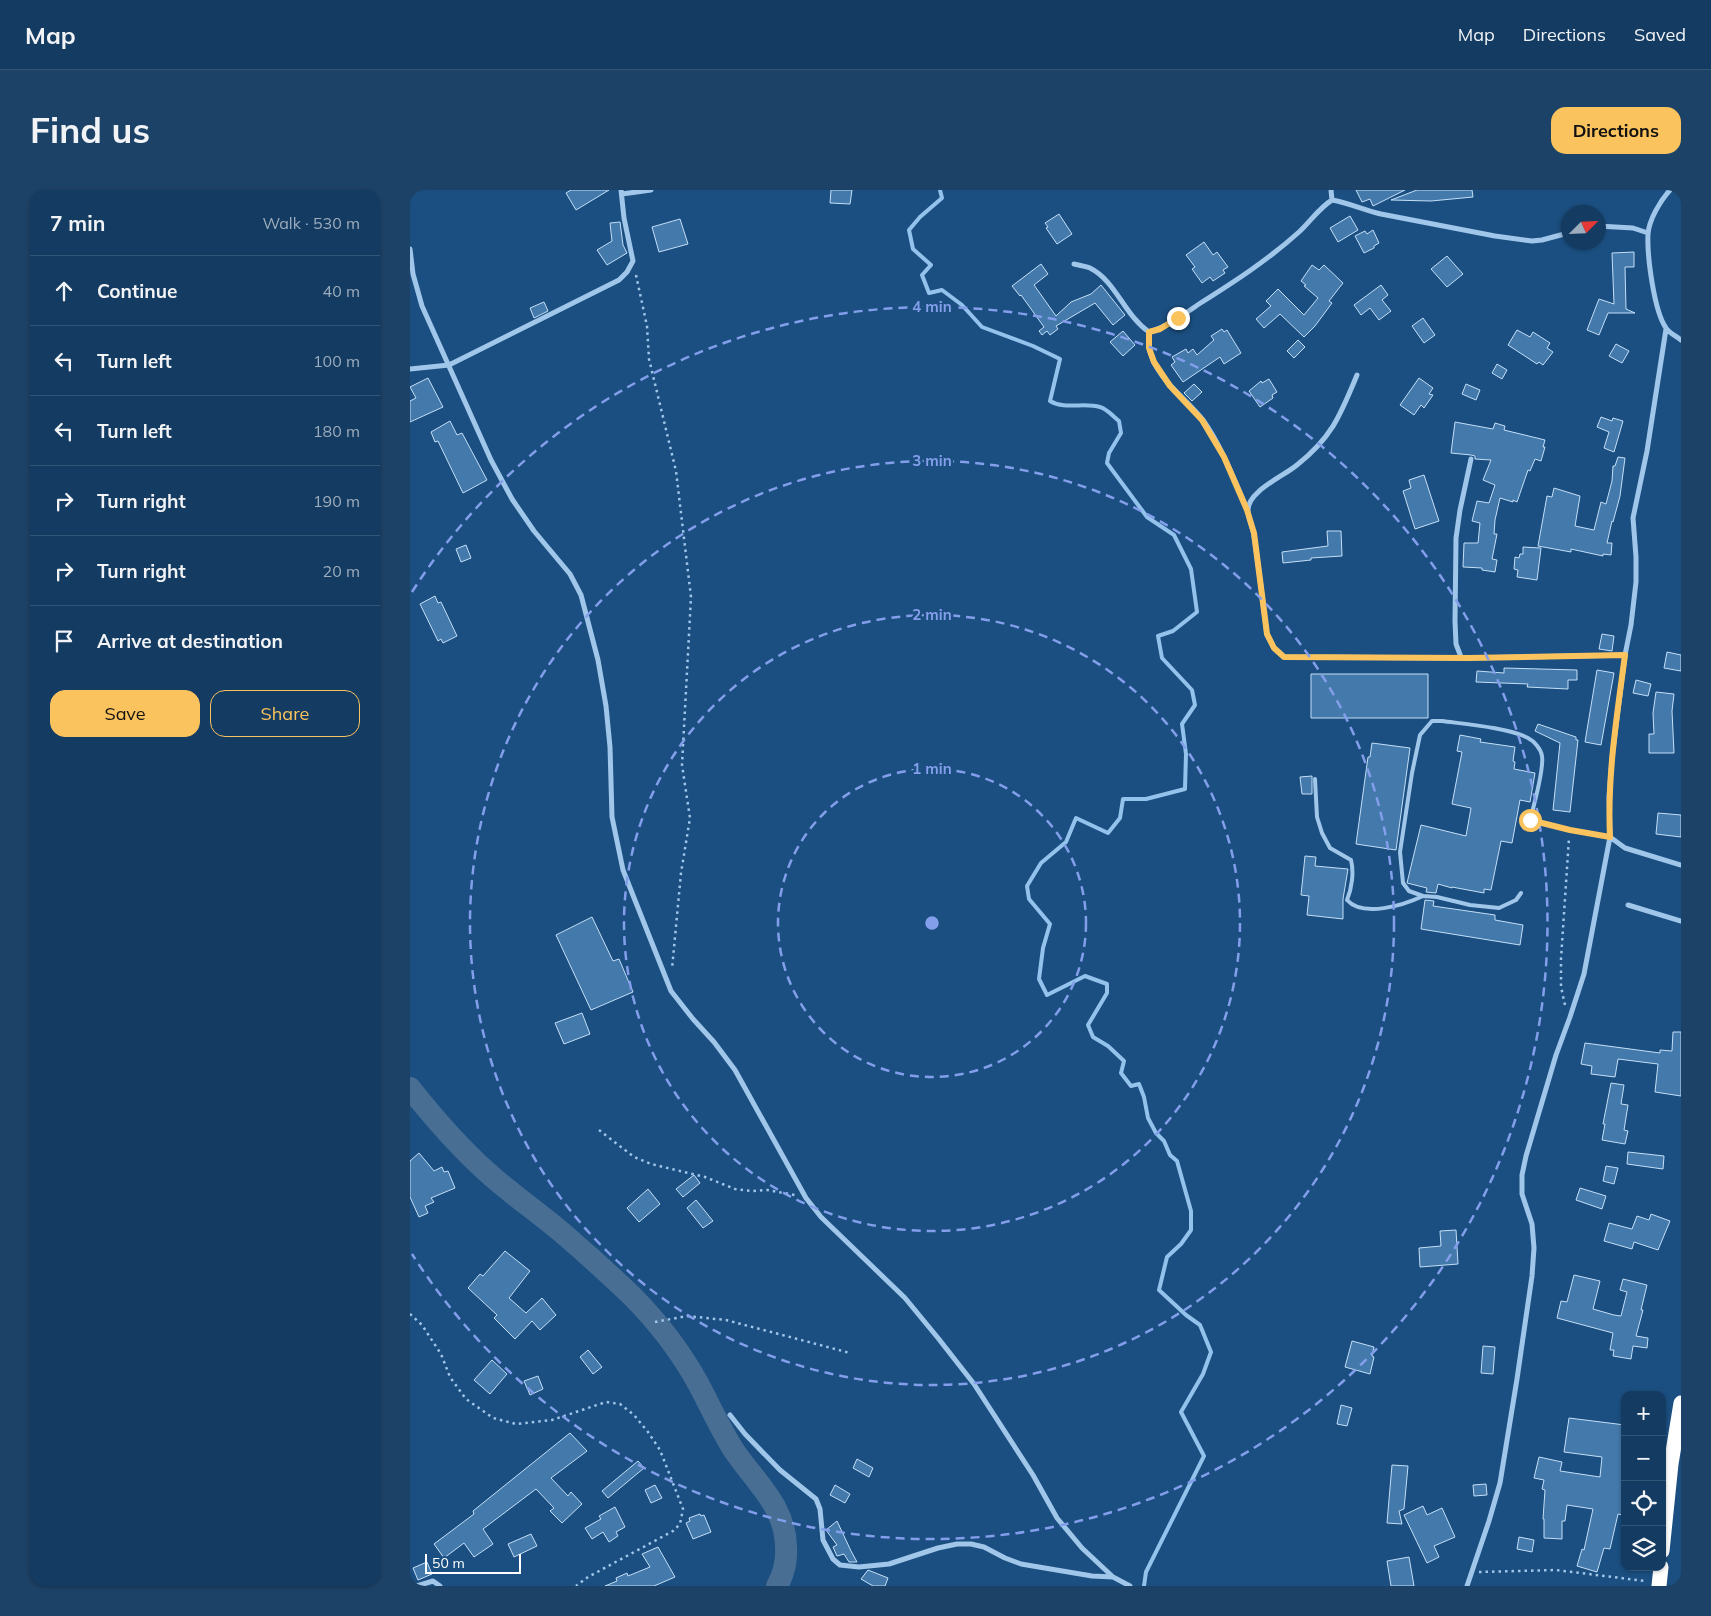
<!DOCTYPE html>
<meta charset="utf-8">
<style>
body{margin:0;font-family:Mulish,sans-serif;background:#1d4267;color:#f1f3f6}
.controls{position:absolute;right:15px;bottom:15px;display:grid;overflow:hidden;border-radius:10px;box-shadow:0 1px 4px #0004}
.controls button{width:45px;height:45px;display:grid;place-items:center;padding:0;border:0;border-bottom:1px solid #335576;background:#143b61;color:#f1f3f6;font:25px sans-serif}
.compass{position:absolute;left:1151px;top:15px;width:45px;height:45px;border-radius:50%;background:#143b61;box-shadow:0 1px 4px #0004;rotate:66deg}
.scale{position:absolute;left:15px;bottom:12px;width:96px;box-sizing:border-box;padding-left:5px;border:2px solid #fff;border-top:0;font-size:14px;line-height:18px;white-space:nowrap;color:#fff;-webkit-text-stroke:4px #1b4f81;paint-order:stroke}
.stop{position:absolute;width:15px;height:15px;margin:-11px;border:4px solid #fbc35d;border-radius:50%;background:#fff}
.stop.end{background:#fbc35d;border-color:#fff;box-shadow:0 1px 5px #0008}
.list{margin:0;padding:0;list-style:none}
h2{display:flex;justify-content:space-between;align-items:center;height:65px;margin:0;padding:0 20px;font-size:21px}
h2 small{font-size:16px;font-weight:400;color:#9dadbd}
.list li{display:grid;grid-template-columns:32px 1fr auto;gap:15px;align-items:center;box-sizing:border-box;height:70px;padding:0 20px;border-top:1px solid #335576}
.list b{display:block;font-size:19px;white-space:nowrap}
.list em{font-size:16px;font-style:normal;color:#9dadbd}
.actions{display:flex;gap:10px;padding:15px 20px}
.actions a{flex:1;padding:11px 0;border:1px solid #fbc35d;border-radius:15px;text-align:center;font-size:18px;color:#fbc35d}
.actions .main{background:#fbc35d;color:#111}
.icon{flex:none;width:28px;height:28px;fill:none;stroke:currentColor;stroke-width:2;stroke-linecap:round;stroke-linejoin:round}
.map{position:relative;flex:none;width:1271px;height:1396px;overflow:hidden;border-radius:15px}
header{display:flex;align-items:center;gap:30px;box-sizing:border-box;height:70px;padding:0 25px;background:#143b61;border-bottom:1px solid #335576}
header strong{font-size:24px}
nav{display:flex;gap:28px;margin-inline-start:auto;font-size:18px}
.intro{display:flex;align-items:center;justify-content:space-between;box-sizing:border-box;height:120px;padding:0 30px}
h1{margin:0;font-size:35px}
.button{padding:12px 22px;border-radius:15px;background:#fbc35d;color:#111;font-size:18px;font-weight:700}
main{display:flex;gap:30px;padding:0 30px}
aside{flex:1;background:#143b61;border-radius:15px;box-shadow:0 1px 4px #0004}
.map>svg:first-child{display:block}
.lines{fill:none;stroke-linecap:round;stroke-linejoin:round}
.stream{stroke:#93c2ec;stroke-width:4}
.river{stroke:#486e94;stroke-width:22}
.building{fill:#4479ab;stroke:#c4dff7}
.path{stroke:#a0c6ea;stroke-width:2.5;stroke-dasharray:2.5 4;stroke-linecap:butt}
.lane{stroke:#a0c6ea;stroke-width:4}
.street{stroke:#a0c6ea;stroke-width:5}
.highway{stroke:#fff;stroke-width:15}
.route{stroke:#fbc35d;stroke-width:6}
.ring{fill:none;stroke:#839eea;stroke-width:2.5;stroke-dasharray:9 6}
.centre{fill:#839eea;stroke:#1b4f81;stroke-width:2.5}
.ring-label{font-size:15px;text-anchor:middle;font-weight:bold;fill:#839eea;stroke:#1b4f81;stroke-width:5;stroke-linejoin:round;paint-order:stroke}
</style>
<header>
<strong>Map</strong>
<nav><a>Map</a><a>Directions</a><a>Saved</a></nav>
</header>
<div class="intro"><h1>Find us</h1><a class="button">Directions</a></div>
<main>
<aside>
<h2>7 min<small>Walk · 530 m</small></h2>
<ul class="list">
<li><svg class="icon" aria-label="ahead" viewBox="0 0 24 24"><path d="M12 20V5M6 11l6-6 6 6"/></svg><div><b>Continue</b></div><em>40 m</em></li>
<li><svg class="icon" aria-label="left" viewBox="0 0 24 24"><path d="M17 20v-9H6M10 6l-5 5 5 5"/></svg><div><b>Turn left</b></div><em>100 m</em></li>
<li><svg class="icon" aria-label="left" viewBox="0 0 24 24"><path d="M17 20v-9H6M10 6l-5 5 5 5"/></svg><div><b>Turn left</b></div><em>180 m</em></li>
<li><svg class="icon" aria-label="right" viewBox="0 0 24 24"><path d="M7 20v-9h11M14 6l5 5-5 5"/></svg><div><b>Turn right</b></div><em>190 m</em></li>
<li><svg class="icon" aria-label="right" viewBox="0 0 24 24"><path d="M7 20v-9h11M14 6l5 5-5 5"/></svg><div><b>Turn right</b></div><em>20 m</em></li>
<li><svg class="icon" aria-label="arrive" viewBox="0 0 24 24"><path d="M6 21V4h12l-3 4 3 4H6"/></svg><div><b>Arrive at destination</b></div></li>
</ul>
<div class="actions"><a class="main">Save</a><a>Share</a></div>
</aside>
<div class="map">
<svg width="1271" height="1396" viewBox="0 0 1271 1396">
<rect width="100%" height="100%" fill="#1b4f81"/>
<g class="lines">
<path class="stream" d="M530,0L532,8L510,27L499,40L503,59L521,75L512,85L519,103L532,100L552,115L572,137L623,156L650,169L640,211C655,220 674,212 690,217C697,219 704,227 709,231L711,243L699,263L697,273L737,327L764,345L781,379L787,422L763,441L748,446L752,468L782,500L785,515L772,534L776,564L775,599L736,609H713L710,628L698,643L666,628L656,652L631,673L617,696L619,709L640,734L633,758L629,789L637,805L675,786L697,794V803L678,835L683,847L698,856L714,871L711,883L721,896L729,894L734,907L738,928L746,943L754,951L760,965L767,971L781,1021V1040L771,1054L757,1067L749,1100L776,1125L790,1135L801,1162L793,1184L771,1222L794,1266L736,1382L734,1396"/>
<path class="river" d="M0,898C23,927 49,957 77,982C102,1005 131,1024 156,1046C178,1065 200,1085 221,1105C247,1131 271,1162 289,1195C300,1216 310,1238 323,1259C344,1291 375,1315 376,1356C377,1371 374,1384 367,1396"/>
</g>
<path class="building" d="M161,0H199L166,20L156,3Z
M421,0H442L440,14L420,13Z
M946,0H995L963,16L960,9L952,12Z
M1007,0H1062L1063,7L1021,11L981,10Z
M649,24L662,44L647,54L636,38L638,37L635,33Z
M940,26L948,40L928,52L920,38Z
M270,29L278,54L249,62L242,37Z
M210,32L213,55L217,63L197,75L187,60L202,51L200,33Z
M963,40L969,53L964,56V58L954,63L945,46L955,41L957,44Z
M794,52L803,65L807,62L818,77L813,80L815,83L803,91L800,87L792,93L782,79L785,77L776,65Z
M1224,62V77H1215L1216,119L1225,123H1198L1189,145L1177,140L1189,109L1204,114L1202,63Z
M1037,66L1053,84L1037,97L1021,79Z
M631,74L638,84L624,95L646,126L661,112L681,104L691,95L715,125L703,135L685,113L646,136L648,139L640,145L637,141L632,145L629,141L634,137L611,105L610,106L602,96Z
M902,75L909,80L914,75L933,93L919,111L922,113L905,136L894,147L870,124L854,138L846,129L861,116L856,111L868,99L894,125L908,108L894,96L896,95L891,91Z
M971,95L978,105L972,110L981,121L969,130L960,118L951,125L944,115Z
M134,112L138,121L124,128L120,118Z
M1013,128L1025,145L1014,153L1002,136Z
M812,139L814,142L817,140L831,163L814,174L810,167L773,192L761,175L765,172L762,167L776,159L778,163L783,159L787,165L804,150L801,146Z
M1107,140L1120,147L1123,142L1140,153L1137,158L1143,162L1133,175L1129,172L1127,174L1098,155Z
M713,141L725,155L713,166L700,152Z
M888,150L895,157L884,168L877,161Z
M1206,154L1219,161L1212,173L1199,166Z
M1087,174L1097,180L1092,189L1082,183Z
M18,188L33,217L0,232V211L6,208L0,197Z
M1009,188L1023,198L1019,204L1023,205L1014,218L1011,215L1004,225L990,215Z
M859,189L867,202L862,205L863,208L850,217L839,201L851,191L852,193Z
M784,194L792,202L782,211L774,203Z
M1056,194L1070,200L1066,210L1052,204Z
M1191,227L1202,231L1203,228L1213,231L1204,262L1194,258L1199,242L1187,237Z
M40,231L47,245L52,243L77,290L53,303L28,251L25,252L21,242Z
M1045,232L1083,239L1085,233L1095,236L1094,240L1135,250L1133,257H1135L1131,271L1125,269L1120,281L1118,280L1107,312L1103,310V312L1090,308L1085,330L1084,344H1087L1082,369L1087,370L1085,382L1072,380V378L1053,377L1054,353H1068L1070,333L1062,331L1067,311L1079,313L1085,295L1073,290L1081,270L1065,269V266L1061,265L1041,263Z
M1208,267L1215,268L1210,306L1203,332L1202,331L1197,353H1202L1201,365L1193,364V366L1161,359V362L1128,356L1137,306L1142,307L1144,298L1170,306L1165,336L1184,340L1191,312L1196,314L1202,291L1203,276H1205Z
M1014,285L1029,331L1005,339L993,301L1001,298L999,290Z
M917,341H931L932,366L901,368V370L873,373L872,362L918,356Z
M56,355L61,368L51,372L46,359Z
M1113,357L1131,358L1127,390L1107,387L1108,380L1104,379L1105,367L1109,368L1110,364H1113Z
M25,406L28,413L31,412L47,446L33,453L31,449L28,451L10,414Z
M1192,444L1204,446L1202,461L1189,459Z
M1257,462L1271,465V481L1254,478Z
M1094,478L1167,480V490H1158V499L1117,497L1118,494L1066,492L1067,481L1094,483Z
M1187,480L1204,483L1191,555L1175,552Z
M901,484H1018V528H901Z
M1226,490L1241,494L1238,506L1223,503Z
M1246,502L1264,504L1262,521L1264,563H1239V544H1244L1243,523Z
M1128,534L1166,547V550H1168L1160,622L1143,620L1150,553L1125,541Z
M1050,545L1071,549L1070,552L1105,557L1103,571L1105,572L1104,579L1125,583L1120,612L1110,610L1102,653L1091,651L1081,700L1074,699V703L1042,697V698L1028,694L1026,703L1016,702L1017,698L997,693L1011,635L1056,646L1061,618L1042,614L1052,562L1047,561Z
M962,553L1000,558L986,660L946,654L958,567H960Z
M902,586V604H892L890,587Z
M1248,623L1271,625V647L1246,644Z
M895,666L906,667L905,676L938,679L933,709V729L897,725L899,706L891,705Z
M1015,710L1024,711L1023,716L1085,725V730L1113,735L1110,755L1011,739Z
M182,727L203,771L209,769L223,802L181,820L146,745Z
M172,823L180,844L154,854L145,833Z
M1263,842H1271V906L1245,902L1248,874L1208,869L1205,887L1181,884L1182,876L1171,874L1175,853L1250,863V860L1262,861Z
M1201,893L1214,895L1211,914L1218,915L1214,940L1218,941L1215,954L1192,950L1195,934H1193Z
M1218,962L1254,966L1253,979L1217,974Z
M9,963L24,981L32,977L34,982L38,981L45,998L21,1008L24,1012L15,1016L18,1023L9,1027L0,1007V971Z
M1196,976L1208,978L1204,994L1193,991Z
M284,985L290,993L273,1007L266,999Z
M1170,998L1196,1006L1192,1019L1166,1010Z
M238,999L250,1014L229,1032L217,1018Z
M286,1010L303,1031L293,1038L277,1018Z
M1241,1024L1260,1031L1248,1060L1224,1052L1222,1059L1194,1051L1199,1033L1222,1039L1227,1026L1239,1030Z
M1046,1040L1048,1074L1010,1077L1009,1058L1031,1056L1030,1041Z
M95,1061L120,1081L99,1108L116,1123L132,1108L146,1125L130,1140L122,1131L105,1149L84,1128L87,1125L58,1098L70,1084L73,1086Z
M1164,1085L1190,1091L1183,1119L1204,1125L1211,1126L1217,1102L1210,1100L1213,1089L1237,1095L1231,1120H1233L1226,1146L1238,1148L1237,1158L1223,1156L1221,1169L1203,1166L1204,1160H1200L1203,1143L1147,1128L1151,1111L1157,1112Z
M942,1151L964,1157L962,1166L964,1167L960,1184L935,1177Z
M1073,1156L1085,1157L1083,1184L1071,1183Z
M178,1160L192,1177L183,1184L170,1167Z
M82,1170L97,1184L80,1204L64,1190Z
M128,1186L133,1199L120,1205L114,1191Z
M931,1215L942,1218L937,1236L927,1234Z
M1159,1228L1215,1235V1292L1213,1303H1215V1307L1212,1325L1208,1324L1200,1359L1194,1358L1187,1382L1167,1376L1172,1359L1174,1360L1183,1319L1157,1315L1155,1331H1152V1349L1134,1348V1329H1133L1135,1300L1132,1299L1134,1290L1124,1288L1129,1267L1152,1272L1150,1281L1190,1287L1192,1267L1154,1262Z
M160,1243L177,1261L141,1288L158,1306L161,1302L172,1314L152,1333L140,1321L144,1318L126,1299L73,1339L83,1354L64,1367L54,1353L34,1368L24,1354L64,1324L63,1321Z
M447,1269L463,1278L459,1287L443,1278Z
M228,1271L234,1278L198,1308L192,1301Z
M982,1275L998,1276L994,1319L989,1321L992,1334L977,1333Z
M1076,1294L1077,1305L1064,1306L1063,1295Z
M245,1295L252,1308L241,1313L235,1300Z
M425,1295L440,1304L435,1313L420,1305Z
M1013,1316L1017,1325L1032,1318L1045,1347L1024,1356L1029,1367L1017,1373L994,1325Z
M205,1317L215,1337L206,1342L208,1346L199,1352L193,1342L182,1349L175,1338L191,1329L189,1326Z
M290,1324L291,1326L294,1325L301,1342L283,1349L276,1333L280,1331L279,1328Z
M427,1331L441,1361L447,1372H439L434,1364L427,1366L423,1357L427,1355L416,1340Z
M121,1344L127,1356L104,1367L98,1354Z
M1109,1347L1124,1350L1122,1362L1107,1359Z
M248,1357L265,1387L244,1396H195L207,1391L206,1388L217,1383L218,1386L240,1377L232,1364Z
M999,1367L1004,1396H981L977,1371Z
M17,1372L22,1384L8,1390L3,1378Z
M458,1380L478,1388L475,1396H463L451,1389Z"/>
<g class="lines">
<path class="path" d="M226,85L237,136L239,169L266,281L281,407L272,575L280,628L271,683L262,779
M1155,815L1151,797V769L1159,648
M189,940L224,967L241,974L295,987L325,999L342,1001L357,1000L385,1005
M0,1124L12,1135L31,1164L40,1187L56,1209L83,1228L106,1234L142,1230L196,1212L210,1214L224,1225L238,1242L250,1260L273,1319L270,1334L263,1341L178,1387L166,1396
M245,1132L277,1126L316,1130L440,1163
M1069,1382L1146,1380L1235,1391"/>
<path class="lane" d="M905,589L907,627L912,643L920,658L941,670C944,682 942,698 937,710C953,728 994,715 1013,706
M1111,703L1106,710L1089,718L1060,715L1027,707L1013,706L999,701L993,693L990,662L1002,583L1010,545L1022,531H1032C1054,534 1100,538 1118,548C1124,551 1131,559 1132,566C1134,580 1124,615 1120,630L1160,640L1200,647"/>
<path class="street" d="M921,0L922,10
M1260,0C1250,11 1239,30 1238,44C1237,66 1244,121 1256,138C1259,143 1266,146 1271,150
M212,4L241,0
M1188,36L1223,38L1238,43
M0,59L3,84L12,116L81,270L102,309L124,341L160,384L171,405L188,470L196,516L200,557L202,627L213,680L261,801L283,829L304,852L325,880L396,1008L411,1027L495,1108L528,1148L564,1194L623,1285L647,1328L672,1358L703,1387L720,1396
M664,74C669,75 675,76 680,78C706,91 714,125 739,142C758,136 773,125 789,114C824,92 858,70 889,42C900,32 909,18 922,10C939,13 954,20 971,24L1085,46L1122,51L1132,50L1158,43
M1256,139L1237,261L1223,328L1226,367V392L1221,435L1215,465L1202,568L1199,607L1200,647L1215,658L1271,675
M739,142C739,147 738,152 739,157C743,186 776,208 793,230C812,257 824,289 837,319
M0,179L39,175L209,90L217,82L223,71L214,28L211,0
M947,185C930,226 922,247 887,275C874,286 838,301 838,320C838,329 843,338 844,346C849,379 853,412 857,445L864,458L874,467L1059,468L1215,465
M1051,467L1046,454L1045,431L1046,348L1050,320L1061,269
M1218,715L1271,731
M320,1225L335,1244L370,1280L406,1309L410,1319L413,1350L423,1369L430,1375L449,1377L479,1374L528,1358L547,1354H561L574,1357L595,1368L611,1374L682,1386L703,1387
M7,1396L23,1391L30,1396
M1057,1396L1079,1331L1090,1293L1107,1189L1122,1086L1124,1058L1122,1034L1112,1004V985L1116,966L1146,865L1160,827L1174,784L1200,647"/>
<path class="highway" d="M1252,1361L1261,1274L1271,1213
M1249,1396L1251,1377"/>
</g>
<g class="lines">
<path class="route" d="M768,128L750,139L739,142V158L744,172L760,196L792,230L814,267L837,320L844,343L857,444L864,458L874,467L1058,468L1215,465C1207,525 1197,586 1200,647L1160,640L1120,630"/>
</g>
<g class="ring">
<circle cx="522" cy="733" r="154"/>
<circle cx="522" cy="733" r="308"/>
<circle cx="522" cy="733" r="462"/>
<path d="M2 402A616 616 0 1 1 2 1064"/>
</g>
<circle cx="522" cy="733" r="8" class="centre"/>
<g class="ring-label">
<text x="522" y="122">4 min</text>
<text x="522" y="276">3 min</text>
<text x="522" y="430">2 min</text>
<text x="522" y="584">1 min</text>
</g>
</svg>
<div class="controls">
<button>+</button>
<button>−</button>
<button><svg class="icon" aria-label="locate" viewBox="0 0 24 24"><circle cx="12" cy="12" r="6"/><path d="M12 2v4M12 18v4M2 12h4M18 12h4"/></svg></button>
<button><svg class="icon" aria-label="layers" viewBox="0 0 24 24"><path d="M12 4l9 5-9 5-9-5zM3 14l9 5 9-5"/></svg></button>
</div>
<svg class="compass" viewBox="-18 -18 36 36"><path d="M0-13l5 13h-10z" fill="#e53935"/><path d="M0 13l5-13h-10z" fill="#9dadbd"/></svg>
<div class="scale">50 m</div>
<div class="stop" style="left:1120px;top:630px"></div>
<div class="stop end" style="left:768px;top:128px"></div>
</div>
</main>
